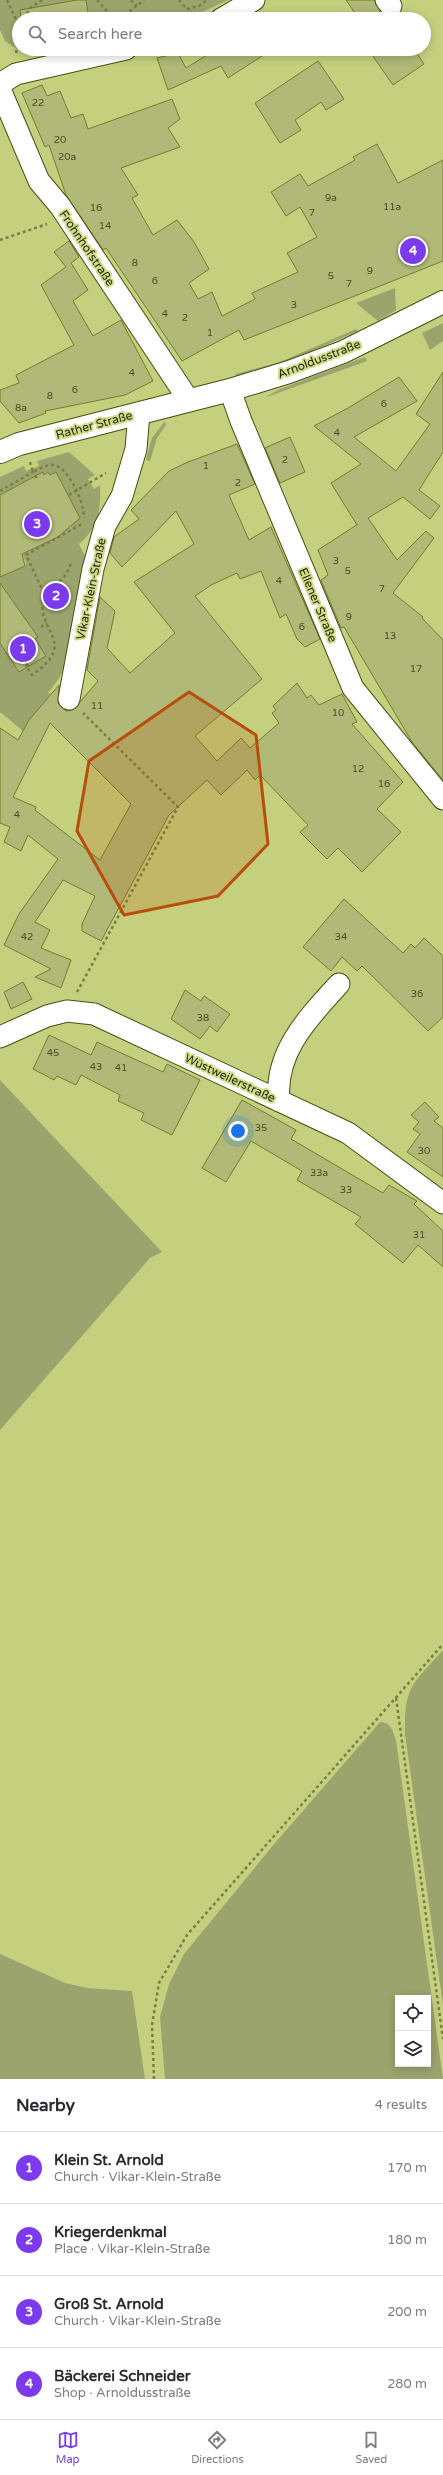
<!DOCTYPE html>
<meta charset="utf-8">
<style>
body{margin:0;font-family:"Varela Round",sans-serif;background:#f7f7f7;color:#2b2b33}
.controls{position:absolute;right:12px;bottom:12px;display:grid;overflow:hidden;border-radius:0px;box-shadow:0 2px 10px #0003}
.controls button{width:36px;height:36px;display:grid;place-items:center;padding:0;border:0;border-bottom:1px solid #e1e1e2;background:#fff;color:#2b2b33;font:20px sans-serif}
.you{position:absolute;left:238px;top:1131px;width:14px;height:14px;margin:-10px;border:3px solid #fff;border-radius:50%;background:#1a73e8;box-shadow:0 0 0 6px #1a73e833}
.badge{display:grid;place-items:center;width:26px;height:26px;border-radius:50%;background:#7c3aed;color:#fff;font-size:13px;font-weight:700}
.pin{position:absolute;translate:-50% -50%;border:2px solid #fff;box-shadow:0 1px 4px #0006}
.list{margin:0;padding:0;list-style:none}
h2{display:flex;justify-content:space-between;align-items:center;height:52px;margin:0;padding:0 16px;font-size:17px}
h2 small{font-size:13px;font-weight:400;color:#7c7c81}
.list li{display:grid;grid-template-columns:26px 1fr auto;gap:12px;align-items:center;box-sizing:border-box;height:72px;padding:0 16px;border-top:1px solid #e1e1e2}
.list b{display:block;font-size:15px;white-space:nowrap}
.list p{margin:0;font-size:13px;white-space:nowrap;color:#7c7c81}
.list em{font-size:13px;font-style:normal;color:#7c7c81}
.icon{flex:none;width:22px;height:22px;fill:none;stroke:currentColor;stroke-width:2;stroke-linecap:round;stroke-linejoin:round}
.map{position:relative;flex:none;width:443px;height:2079px;overflow:hidden}
.search{position:absolute;background:#fff;box-shadow:0 2px 10px #0003;left:12px;right:12px;top:12px;height:44px;display:flex;align-items:center;gap:10px;box-sizing:border-box;padding:0 14px;border-radius:22px;color:#7c7c81;font-size:15px}
.sheet{height:340px;background:#fff}
nav{display:flex;justify-content:space-around;align-items:center;box-sizing:border-box;height:56px;border-top:1px solid #e1e1e2;background:#fff;font-size:11px;color:#7c7c81}
nav a{display:grid;justify-items:center;gap:2px}
nav .on{color:#7c3aed}
.map>svg:first-child{display:block}
.green{fill:#9ca46e;fill-rule:evenodd}
.building{fill:#b0b977;stroke:#747d2b;fill-rule:evenodd}
.lines{fill:none;stroke-linecap:round;stroke-linejoin:round}
.minor-casing{stroke:#494e0e;stroke-width:23}
.major-casing{stroke:#494e0e;stroke-width:24}
.path{stroke:#787f45;stroke-width:2.5;stroke-dasharray:3 3;stroke-linecap:butt}
.minor{stroke:#fff;stroke-width:21}
.major{stroke:#fff;stroke-width:22}
.marked{fill:#b84e0b;fill-opacity:0.2;stroke:#b84e0b;stroke-width:3;stroke-linejoin:round}
.labels{text-anchor:middle;dominant-baseline:central;stroke-width:4;stroke-linejoin:round;paint-order:stroke}
.number-label{font-size:10px;fill:#494e24}
.street-label{font-size:12px;fill:#272b08;stroke:#d2dd8b}
</style>
<div class="map">
<svg width="443" height="2079" viewBox="0 0 443 2079">
<rect width="100%" height="100%" fill="#c5d07f"/>
<path class="green" d="M0,0H228L187,19H19V49H65L26,55L5,41L0,30Z
M395,288L396,310L378,321L356,303Z
M443,323V341L430,350L422,333Z
M356,329L358,331L292,360L236,376L235,374L280,362Z
M365,357L367,361L264,398L280,389Z
M165,421L166,425L157,438L150,461L146,460L152,438Z
M69,452L95,475L88,479L94,489L100,485C101,509 99,528 79,544L86,558L65,665L60,677L48,693L51,694L23,731L0,712V576L25,566L26,562L21,552L69,526L71,529V525L80,518L56,472L50,475L48,472L7,494L4,492L5,495L0,498V477L24,466L26,471L39,466L37,461Z
M0,1080L162,1252L150,1258L0,1430Z
M443,1650V2005L405,1734C404,1685 413,1684 443,1650Z
M380,1722C391,1722 393,1731 396,1740L443,2079H165L160,2017L169,1984L184,1954L275,1843ZM398,1998H428V2064H398Z
M0,1954L65,1983L87,1988L132,1991L145,2079H0Z"/>
<path class="building" d="M77,0H86L89,19H21L20,10Z
M346,0H374L381,13L373,19H359Z
M210,49H273L228,78L221,66L168,90L157,58L178,53L186,68L212,52Z
M368,49H414L424,64L393,85Z
M318,61L344,99L326,110L321,102L295,120L301,130L280,143L255,103Z
M42,85L47,96L60,91L71,118L83,114L88,129L172,99L180,119L168,128L180,147L121,168L138,195L132,198L153,235L177,220L194,242L209,269L189,283L198,299L212,292L222,316L255,299L252,293L298,272L287,253L317,237L300,207L286,216L271,192L300,174L308,186L355,160L353,157L377,144L398,183L443,160V261L244,340L239,330L182,361L106,248L103,250L66,195L49,145L45,147L22,93Z
M69,241L79,257L71,263L88,290L73,301L93,336L121,320L153,381L125,395L45,411L46,413L19,423L0,401V390L19,383L16,375L74,345L41,285L66,267L54,252Z
M443,372V452L419,490L440,506L430,519L403,497L368,518L397,560L426,531L434,538L393,593L423,617L422,618L443,640V780L412,742L344,627L341,628L321,580L328,575L318,550L358,524L357,525L331,483L361,464L314,426L348,408L399,377L417,401L354,437L396,471L430,424L416,414Z
M290,437L305,472L280,483L265,448Z
M237,444L255,484L229,495L249,540L271,527L320,639L305,647L297,639L286,614L280,618L261,571L240,579L237,573L211,585L195,596L262,679L195,736L217,761L241,738L250,748L279,723L272,713L276,710L273,706L297,683L307,698L311,695L319,705L342,694L357,722L352,724L403,782L377,809L401,832L362,872L338,848L327,859L300,832L308,825L260,775L255,780L247,770L221,795L207,780L169,815L101,941L82,931V924L95,896L63,880L35,922L50,930L41,948L71,960L61,988L35,977L51,969L4,945L19,914L58,859L28,835L21,851L4,842L10,827L0,823V728L18,740L29,720L59,685L58,703L66,711L73,710L98,681L87,670L100,597L115,611L107,648L130,673L175,633L134,582L194,544L176,511L122,567L110,553L114,537L139,519L131,510L169,471L188,462ZM50,723L131,804L100,860L35,810L36,807L13,797Z
M43,472L44,475L48,472L50,475L56,472L80,518L58,537L22,554L25,566L0,577V495Z
M0,583L38,637L35,639L46,656L19,672L0,643Z
M344,899L403,953L411,944L415,948L424,938L443,956V1017L428,1031L362,966L357,971L342,957L331,971L303,947Z
M23,982L32,999L11,1009L4,992Z
M185,990L201,1001L204,996L230,1014L217,1032L210,1026L200,1039L171,1019Z
M49,1035L91,1055L97,1042L163,1072L167,1064L200,1080L172,1135L141,1120L144,1113L118,1101L120,1095L81,1075L76,1085L57,1076L54,1080L33,1069Z
M242,1100L296,1130L291,1139L383,1193L389,1185L417,1201L414,1204L443,1231V1267L418,1245L403,1263L355,1224L361,1217L297,1180L302,1171L251,1141L226,1182L202,1168Z
M425,1102L439,1117L434,1121L443,1128V1177L407,1152L420,1134L413,1129L419,1122L411,1115Z"/>
<g class="lines">
<defs>
<path id="minor" d="M386,0L391,6
M221,19L254,0
M0,84L16,74L126,49
M0,89L39,181L60,206L188,399
M230,390L241,421L353,688L443,799
M69,699L93,569L105,526L122,496L136,449L139,413
M0,1037L47,1016L67,1011L94,1014L348,1133L443,1203
M279,1101C274,1052 309,1017 339,984"/>
<path id="major" d="M0,452L19,444L230,390L289,372L343,352L443,302"/>
</defs>
<use href="#minor" class="minor-casing"/>
<use href="#major" class="major-casing"/>
<path class="path" d="M7,0L19,26
M97,0L114,19
M131,0L137,6
M179,0L187,9L199,6L207,0
M24,19L30,8L42,0
M120,19L144,0
M16,53L19,38
M0,240L47,224
M30,462L33,472C39,469 47,464 54,465C69,468 85,504 84,518
M0,491L33,472L37,479
M69,495L106,473
M44,593L26,555L82,524
M41,627L47,623
M28,664L26,666L32,675C79,642 37,633 43,599C45,584 58,586 63,578C67,574 69,567 72,562
M77,992L178,807L83,713
M396,1698L443,2039
M154,2079L152,2025L159,1983L187,1935L443,1644"/>
<use href="#minor" class="minor"/>
<use href="#major" class="major"/>
</g>
<path class="marked" d="M189,692L256,735L268,844L218,896L124,915L77,831L89,761Z"/>
<g class="labels">
<g class="number-label">
<text x="38" y="103">22</text>
<text x="60" y="140">20</text>
<text x="67" y="157">20a</text>
<text x="331" y="198">9a</text>
<text x="392" y="207">11a</text>
<text x="96" y="208">16</text>
<text x="312" y="213">7</text>
<text x="105" y="226">14</text>
<text x="135" y="263">8</text>
<text x="370" y="271">9</text>
<text x="331" y="276">5</text>
<text x="155" y="281">6</text>
<text x="349" y="284">7</text>
<text x="294" y="305">3</text>
<text x="165" y="314">4</text>
<text x="185" y="318">2</text>
<text x="210" y="333">1</text>
<text x="132" y="373">4</text>
<text x="75" y="390">6</text>
<text x="50" y="396">8</text>
<text x="384" y="404">6</text>
<text x="21" y="408">8a</text>
<text x="337" y="433">4</text>
<text x="285" y="460">2</text>
<text x="206" y="466">1</text>
<text x="238" y="483">2</text>
<text x="336" y="561">3</text>
<text x="348" y="571">5</text>
<text x="279" y="581">4</text>
<text x="382" y="589">7</text>
<text x="349" y="617">9</text>
<text x="302" y="627">6</text>
<text x="390" y="636">13</text>
<text x="416" y="669">17</text>
<text x="97" y="706">11</text>
<text x="338" y="713">10</text>
<text x="358" y="769">12</text>
<text x="384" y="784">16</text>
<text x="17" y="815">4</text>
<text x="27" y="937">42</text>
<text x="341" y="937">34</text>
<text x="417" y="994">36</text>
<text x="203" y="1018">38</text>
<text x="53" y="1053">45</text>
<text x="96" y="1067">43</text>
<text x="121" y="1068">41</text>
<text x="261" y="1128">35</text>
<text x="424" y="1151">30</text>
<text x="319" y="1173">33a</text>
<text x="346" y="1190">33</text>
<text x="419" y="1235">31</text>
</g>
<g class="street-label">
<text transform="translate(87 248) rotate(56)">Frohnhofstraße</text>
<text transform="translate(319 359) rotate(-21)">Arnoldusstraße</text>
<text transform="translate(94 425) rotate(-15)">Rather Straße</text>
<text transform="translate(91 589) rotate(-78)">Vikar-Klein-Straße</text>
<text transform="translate(318 605) rotate(67)">Ellener Straße</text>
<text transform="translate(230 1078) rotate(25)">Wüstweilerstraße</text>
</g>
</g>
</svg>
<div class="controls">
<button><svg class="icon" aria-label="locate" viewBox="0 0 24 24"><circle cx="12" cy="12" r="6"/><path d="M12 2v4M12 18v4M2 12h4M18 12h4"/></svg></button>
<button><svg class="icon" aria-label="layers" viewBox="0 0 24 24"><path d="M12 4l9 5-9 5-9-5zM3 14l9 5 9-5"/></svg></button>
</div>
<div class="you"></div>
<div class="pin badge" style="left:23px;top:649px">1</div>
<div class="pin badge" style="left:56px;top:596px">2</div>
<div class="pin badge" style="left:37px;top:524px">3</div>
<div class="pin badge" style="left:413px;top:251px">4</div>
<div class="search"><svg class="icon" aria-label="search" viewBox="0 0 24 24"><circle cx="10" cy="10" r="6"/><path d="M15 15l6 6"/></svg>Search here</div>
</div>
<section class="sheet">
<h2>Nearby<small>4 results</small></h2>
<ul class="list">
<li><span class="badge">1</span><div><b>Klein St. Arnold</b><p>Church · Vikar-Klein-Straße</p></div><em>170 m</em></li>
<li><span class="badge">2</span><div><b>Kriegerdenkmal</b><p>Place · Vikar-Klein-Straße</p></div><em>180 m</em></li>
<li><span class="badge">3</span><div><b>Groß St. Arnold</b><p>Church · Vikar-Klein-Straße</p></div><em>200 m</em></li>
<li><span class="badge">4</span><div><b>Bäckerei Schneider</b><p>Shop · Arnoldusstraße</p></div><em>280 m</em></li>
</ul>
</section>
<nav>
<a class="on"><svg class="icon" aria-label="map" viewBox="0 0 24 24"><path d="M3 6l6-2 6 2 6-2v14l-6 2-6-2-6 2zM9 4v14M15 6v14"/></svg>Map</a>
<a><svg class="icon" aria-label="directions" viewBox="0 0 24 24"><path d="M12 3l9 9-9 9-9-9zM9 14v-3h6M13 9l2 2-2 2"/></svg>Directions</a>
<a><svg class="icon" aria-label="saved" viewBox="0 0 24 24"><path d="M7 4h10v16l-5-4-5 4z"/></svg>Saved</a>
</nav>
